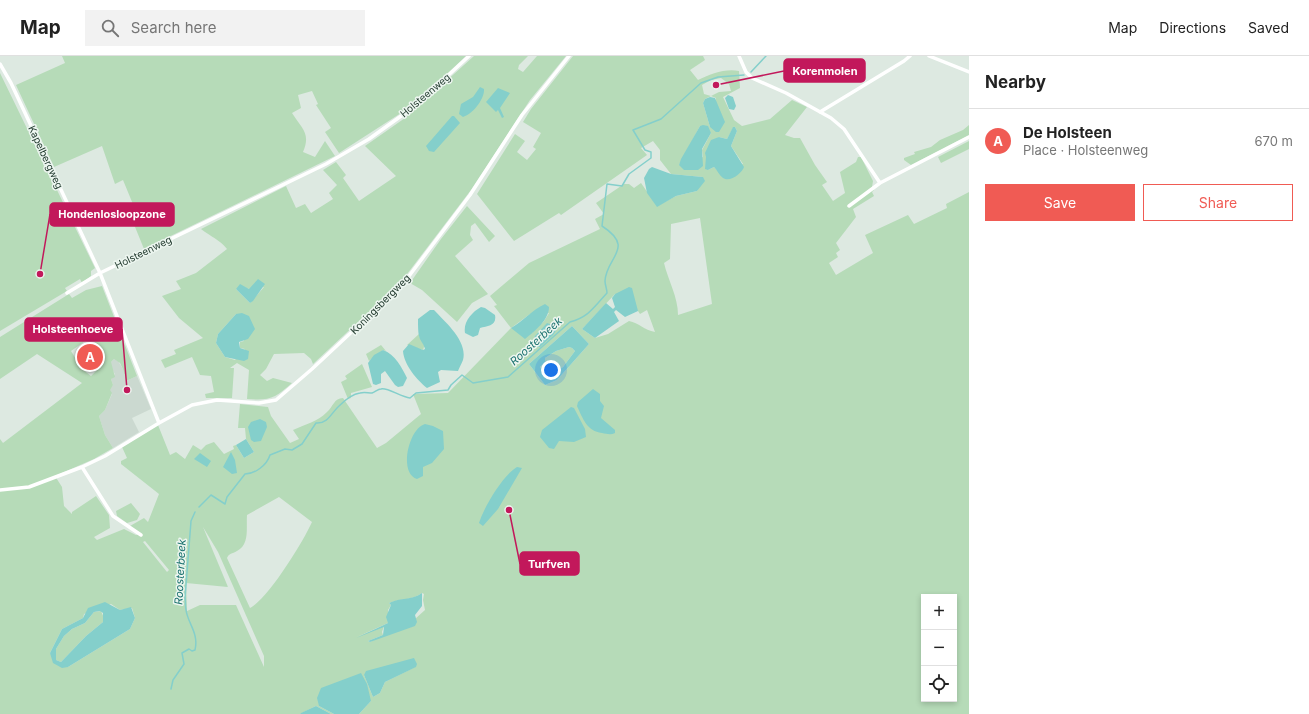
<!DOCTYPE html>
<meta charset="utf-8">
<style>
body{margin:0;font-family:Inter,sans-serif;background:#f2f2f2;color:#222}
.controls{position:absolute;right:12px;bottom:12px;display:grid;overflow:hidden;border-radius:0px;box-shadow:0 2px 6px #0003}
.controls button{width:36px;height:36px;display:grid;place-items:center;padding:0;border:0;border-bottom:1px solid #e0e0e0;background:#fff;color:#222;font:20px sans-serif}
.you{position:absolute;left:551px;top:314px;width:14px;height:14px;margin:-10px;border:3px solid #fff;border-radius:50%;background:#1a73e8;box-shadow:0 0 0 6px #1a73e833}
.badge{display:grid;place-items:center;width:26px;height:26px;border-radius:50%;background:#f05b54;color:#fff;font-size:13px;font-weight:700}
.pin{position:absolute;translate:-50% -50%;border:2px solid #fff;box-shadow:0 1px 4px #0006}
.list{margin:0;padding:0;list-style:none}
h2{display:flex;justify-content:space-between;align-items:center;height:52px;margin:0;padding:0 16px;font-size:17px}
h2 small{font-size:13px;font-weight:400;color:#767676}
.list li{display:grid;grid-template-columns:26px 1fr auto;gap:12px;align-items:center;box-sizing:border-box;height:64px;padding:0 16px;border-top:1px solid #e0e0e0}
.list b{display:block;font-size:15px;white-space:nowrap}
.list p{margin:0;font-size:13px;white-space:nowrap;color:#767676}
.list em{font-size:13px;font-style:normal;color:#767676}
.actions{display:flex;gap:8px;padding:12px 16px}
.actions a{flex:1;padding:9px 0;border:1px solid #f05b54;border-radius:0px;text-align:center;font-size:14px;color:#f05b54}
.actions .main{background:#f05b54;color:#fff}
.icon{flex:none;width:22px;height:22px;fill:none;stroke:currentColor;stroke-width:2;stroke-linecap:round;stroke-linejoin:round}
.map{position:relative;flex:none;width:969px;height:658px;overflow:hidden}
header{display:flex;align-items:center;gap:24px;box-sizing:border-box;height:56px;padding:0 20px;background:#fff;border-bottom:1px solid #e0e0e0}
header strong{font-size:19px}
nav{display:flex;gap:22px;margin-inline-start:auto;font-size:14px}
.search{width:280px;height:36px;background:#f2f2f2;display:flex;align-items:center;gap:10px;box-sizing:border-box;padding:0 14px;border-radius:0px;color:#767676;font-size:15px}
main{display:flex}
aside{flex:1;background:#fff}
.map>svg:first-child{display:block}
.built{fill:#cbd9d0}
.green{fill:#b6dbb8;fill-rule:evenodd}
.water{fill:#84cfcb;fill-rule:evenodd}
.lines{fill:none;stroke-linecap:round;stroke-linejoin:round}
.stream{stroke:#84cfcb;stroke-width:1.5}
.minor{stroke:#fff;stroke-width:3.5}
.labels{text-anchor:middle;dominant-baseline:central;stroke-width:3;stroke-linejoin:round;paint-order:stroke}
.street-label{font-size:10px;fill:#1f382c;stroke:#edf6f0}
.water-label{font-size:11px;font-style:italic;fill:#1b726f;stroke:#edf6f0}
.leader{fill:none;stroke:#c2185b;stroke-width:1.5}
.callout-dot{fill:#c2185b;stroke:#edf6f0;stroke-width:1.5}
.callout{fill:#c2185b;stroke:#c2185b;stroke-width:1.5}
.callout-label{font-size:11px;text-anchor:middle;font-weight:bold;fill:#fff}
</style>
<header>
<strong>Map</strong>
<div class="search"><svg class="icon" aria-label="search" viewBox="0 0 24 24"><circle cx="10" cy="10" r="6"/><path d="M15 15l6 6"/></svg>Search here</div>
<nav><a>Map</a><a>Directions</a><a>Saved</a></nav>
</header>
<main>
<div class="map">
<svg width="969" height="658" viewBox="0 0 969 658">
<rect width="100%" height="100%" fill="#dde9e1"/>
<path class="built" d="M114,303L118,305L123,313L126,325L137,320L151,353L132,362L139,376L113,392L105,379L99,360L105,354L112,338L109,334L113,329L111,323L115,318L111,312V306Z"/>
<path class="green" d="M62,0H466L415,48L339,97L325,76L331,72L316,49L318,48L312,35L298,39L301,52L292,57C302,73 311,77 303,96L315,101L325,85L335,100L144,193L131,161L137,158L123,124L115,128L102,90L54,111L16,29L65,7Z
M474,0H528L519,9L518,13L523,16L537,0H566L530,44L471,134L401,226L313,308L311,303L304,297L274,298L266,313L260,319L267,325L273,322L292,327C275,342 270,345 247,343L249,314L237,307L230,312H234L232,342H206L205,338L214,336L211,320L200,319L192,301L165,312L161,304L176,298L174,294L203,282L179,262L162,240L181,233L176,225L196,217L227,193C219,183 211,181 201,173L286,130L296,152L305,148L311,157L333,143L329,137L337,129L323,114L336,106L346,119L343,122L359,145L396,120L365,90L405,62ZM244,231L249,233L264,231L250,247L236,233ZM236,258L244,285L240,286V292L245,293L235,304L225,301L216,287L218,278Z
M573,0H703L705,4L690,14L698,24C710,18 726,12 739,15L740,32L723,41L734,64L742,70L770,63L792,44L807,51L785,79L794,82H800L815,109L827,126L822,129L833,145L845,137L840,116L856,106L858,101H861L873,125L872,131L874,134L872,136L874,140L853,153L856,161L836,187L840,194L836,197L838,201L829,207L836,219L873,197L865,179L908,159L914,168L947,152L946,148L969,136V658H359L371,645L319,650L334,658H331L316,650L300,658H0V383L3,387L82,327L37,298L0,323V281L69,238L72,242L86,234L102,230L137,320L126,325L123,313L120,307L114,303L111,306L115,321L111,323L113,329L110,334L112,337L105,354L99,360L105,379L113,392L94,403L55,420L62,431L64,450L72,458V456L96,440L109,459L110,472L94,481L97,484L124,473L136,479L140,478L130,470L144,462L148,466L159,438L121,408V405L127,402L122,391L158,369L170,399L176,396L185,403L193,389L201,394L206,389L214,386L224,398L234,393L233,390L236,389L244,402L254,396L246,383L245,372H238L240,348L268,351L271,360L290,387L299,383L293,374C306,368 317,366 327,356C333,351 334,342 343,342L377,392L386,387L421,358L413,338L448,337L511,272L494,250L497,249L490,240L529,207L600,173L595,163L604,158L596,147L624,128H629L634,132L641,127L657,150L676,140L697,135L703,121L671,118L660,104V94L653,85L641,92L647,99L561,159L559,157L514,185L477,138L515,78L525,85L517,96L527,104L536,93L533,91L541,77L523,66L531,53ZM721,22L729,28L731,35L719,36L711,40L704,38L702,29L711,24ZM711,40L716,42L710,71L703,47L705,43ZM700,70L711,77L702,94L703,101L679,109ZM735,71L737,75L731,90L743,108L718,115L714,111L708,114L706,101L719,81L727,83L733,72ZM700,162L712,248L678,259C678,241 668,224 664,207L670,203L671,168ZM615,238L638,255L640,258L647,254L655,276C644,274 639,267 629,265L608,278L595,282L582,273ZM549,257L544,265L532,277L511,272L530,258ZM572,270L589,288L557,324L545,329L529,308ZM88,283C101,287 103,296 103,308L91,320L82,313L71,295ZM279,441L312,466C303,486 268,543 250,552L227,502C229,497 232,498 237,495C250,488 246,472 247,459ZM203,471L218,496L264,600V611L236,549H200L187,555L186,527L228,531ZM145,485L169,514L167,516L143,486ZM422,537L424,538L423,544L425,554L415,563L370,586L368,585L383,579L382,576L384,570L357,581L388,567V554L391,549L389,547C401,542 411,545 422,537ZM924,541H954V643H924ZM111,548L120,554L132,552L135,562L130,573L68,611L60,609L50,597L62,573L83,562L84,558ZM415,611L385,626L380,637L373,641L364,619Z
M0,17L95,212L91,215V220L82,227L80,223L65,232L67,235L0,275Z
M969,69V79L911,109L904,104V102L915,98L914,96L931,91L940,84L963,74Z
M969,85V93L941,107L938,101Z
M467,150L495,180L489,186L475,167L471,170L470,179L473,184L455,200L488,238L472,247L457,266L422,234L410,227L441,183Z
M420,271L419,280L425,291H424L423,294L407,289L419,278Z
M381,289L386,295L383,294L369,305L366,298Z
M569,291L572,292L575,295L563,311L547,323L540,311L545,306V302L556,295Z
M362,308L372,331L351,337V342L348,343L341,326L347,323L345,320Z
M131,447L140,458L137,464L127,467L117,460L116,455Z
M101,555L104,562L103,566L86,580L61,606L56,604V593L64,580L72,573L85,567L94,556Z"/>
<path class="water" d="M480,31L484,33C485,43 472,59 463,61L459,58L461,48L473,41Z
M498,32L510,37L500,52L504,61L502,62L498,54L496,56L486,46Z
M728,39L733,41L736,50L734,54L729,53L725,42Z
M710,41L715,42L725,66L719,76H716L710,71L703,47L705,43Z
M452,60H454L460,67L434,96L429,95L426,90Z
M703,69L708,70L711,77L702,93L703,110L698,114H684L679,109L681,103L700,70Z
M733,71H735L737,75L731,90L744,111C742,117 730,127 723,122C719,119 717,114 714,111L708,114L705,113L706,101L705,97L711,84L719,81L727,83Z
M652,111L671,118L703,121L705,125L697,135L676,140L657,151L647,137L644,122L649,113Z
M258,223L265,228L253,245L250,247L236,233L240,228L249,233Z
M629,231L632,232L638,255L625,261L616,254L614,256L619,265L595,282L582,273L606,247L613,253L615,251L612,242L615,238Z
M545,248L549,251C549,264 535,275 525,283L511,272C523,265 532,254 545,248Z
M481,251L485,252L495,259C497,270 488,270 480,272L478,279L473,281L465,277C463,266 472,256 481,251Z
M430,254H434C445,266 468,285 463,304C462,307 459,312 458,315L441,314L438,316L440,326L427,332C417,324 404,309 403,295L409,288L423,294L425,293C424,288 420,285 419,280C418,276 418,267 418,263Z
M242,257L249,260L255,273L248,283L239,286L240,292L249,295L248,303L244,305L225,301L216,287L218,278L236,258Z
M547,267L555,270L557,273L553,279L540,291H535L532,286L535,280Z
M572,270L589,288L557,324L545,329L529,308ZM569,291L572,292L575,295L563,311L547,322L540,311L545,306V302L556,295Z
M383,294C395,298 402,312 407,322L403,330L398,331L395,329L385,315L381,318V327L376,329L373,328L368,307L374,299Z
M593,333L600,338V345L604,350L601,362L615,374V377C611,379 607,378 602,377C587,375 583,363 577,350L578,346Z
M571,351L574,352L585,373L586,381L574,386L559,385L554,393L549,392L540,381L542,374Z
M260,363L266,366L267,371L261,385L254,386L251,384L248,371L251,366Z
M425,368L433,370L443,375L444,393L432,407L423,411V420L417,423C398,417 409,372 425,368Z
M246,383L254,396L244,402L236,389Z
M231,396L235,404L237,417L232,418L223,411Z
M200,397L211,405L207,411L194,403Z
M517,411L522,412L498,453L483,470L479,467C484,451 503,419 517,411Z
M422,537V550L415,559L417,566L415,570L370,586L368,585L383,579L384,571L356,582L388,567L386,561L391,549L389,547C401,541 411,545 422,537Z
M105,546L120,554L131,551L135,562L130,573L68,611L62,612L53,607L50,597L62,573L83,562L88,552ZM100,555L103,557V566L86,580L61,606L56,604V593L64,580L72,573L85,567L94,556Z
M414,602L417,608L416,611L385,626L380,637L373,641L364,619L366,615Z
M361,617L367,628L371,645L359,658H334L319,650L317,642L321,632Z
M316,650L331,658H300L301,657Z"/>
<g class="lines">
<path class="stream" d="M751,16L766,0
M199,451L211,439L225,448L227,441L245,418C255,418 267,409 270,399L285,393L292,394L302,388L316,367C328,368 331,357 339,350C344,345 353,338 360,337C364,336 368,337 372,337C375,336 378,333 381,333C387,331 401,341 410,342L416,337L448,334L451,329L462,319L473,327L508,321L570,266C589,261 594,251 607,237C607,233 605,229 605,225C606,201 636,192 602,170L607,128L622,130L629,118L651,102V96L645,94L633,74L661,63L701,27L718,21L744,19
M171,633L173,624L184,608L182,597L189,593L192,595L195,594C199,577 188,568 186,554C185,550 186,546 185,542L191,465L195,456"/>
<path class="minor" d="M739,0L746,16L752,22L786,37L831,62L844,73L880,127
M929,0L969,16
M0,8L11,27L100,217L159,367
M820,56L904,5L910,0
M849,150L880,127L969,81
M67,237L100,217L326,108L369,83L415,50L469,0
M82,411L113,460L141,479
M0,434L29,431L82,411L105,400L159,367L192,349L217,344L259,347L276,344L312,313L403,228L470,139L522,59L569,0"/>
</g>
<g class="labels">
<g class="street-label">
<text transform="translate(425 39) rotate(-40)">Holsteenweg</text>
<text transform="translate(46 101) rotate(65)">Kapelbergweg</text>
<text transform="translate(143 196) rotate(-26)">Holsteenweg</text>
<text transform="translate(380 248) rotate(-45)">Koningsbergweg</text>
</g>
<g class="water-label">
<text transform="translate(536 285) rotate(-42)">Roosterbeek</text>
<text transform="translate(180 516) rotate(-87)">Roosterbeek</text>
</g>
</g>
<path class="leader" d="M716 29L784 15M40 218L50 158M127 334L122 273M509 454L520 508"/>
<g class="callout-dot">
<circle cx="716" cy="29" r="4"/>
<circle cx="40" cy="218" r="4"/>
<circle cx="127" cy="334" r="4"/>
<circle cx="509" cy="454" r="4"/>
</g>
<g class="callout">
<rect x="784" y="3" width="81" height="23" rx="4"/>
<rect x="50" y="147" width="124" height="23" rx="4"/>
<rect x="25" y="262" width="97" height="23" rx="4"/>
<rect x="520" y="496" width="59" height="23" rx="4"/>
</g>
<g class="callout-label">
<text x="825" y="19">Korenmolen</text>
<text x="112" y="162">Hondenlosloopzone</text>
<text x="73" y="277">Holsteenhoeve</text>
<text x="549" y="512">Turfven</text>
</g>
</svg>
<div class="controls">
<button>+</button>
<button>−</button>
<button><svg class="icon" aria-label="locate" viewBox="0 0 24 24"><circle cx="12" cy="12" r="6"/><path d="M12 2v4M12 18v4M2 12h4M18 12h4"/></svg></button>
</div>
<div class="you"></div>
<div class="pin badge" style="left:90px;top:301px">A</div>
</div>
<aside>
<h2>Nearby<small></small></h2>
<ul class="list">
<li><span class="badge">A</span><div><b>De Holsteen</b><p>Place · Holsteenweg</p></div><em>670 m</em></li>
</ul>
<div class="actions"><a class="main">Save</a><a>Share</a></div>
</aside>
</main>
